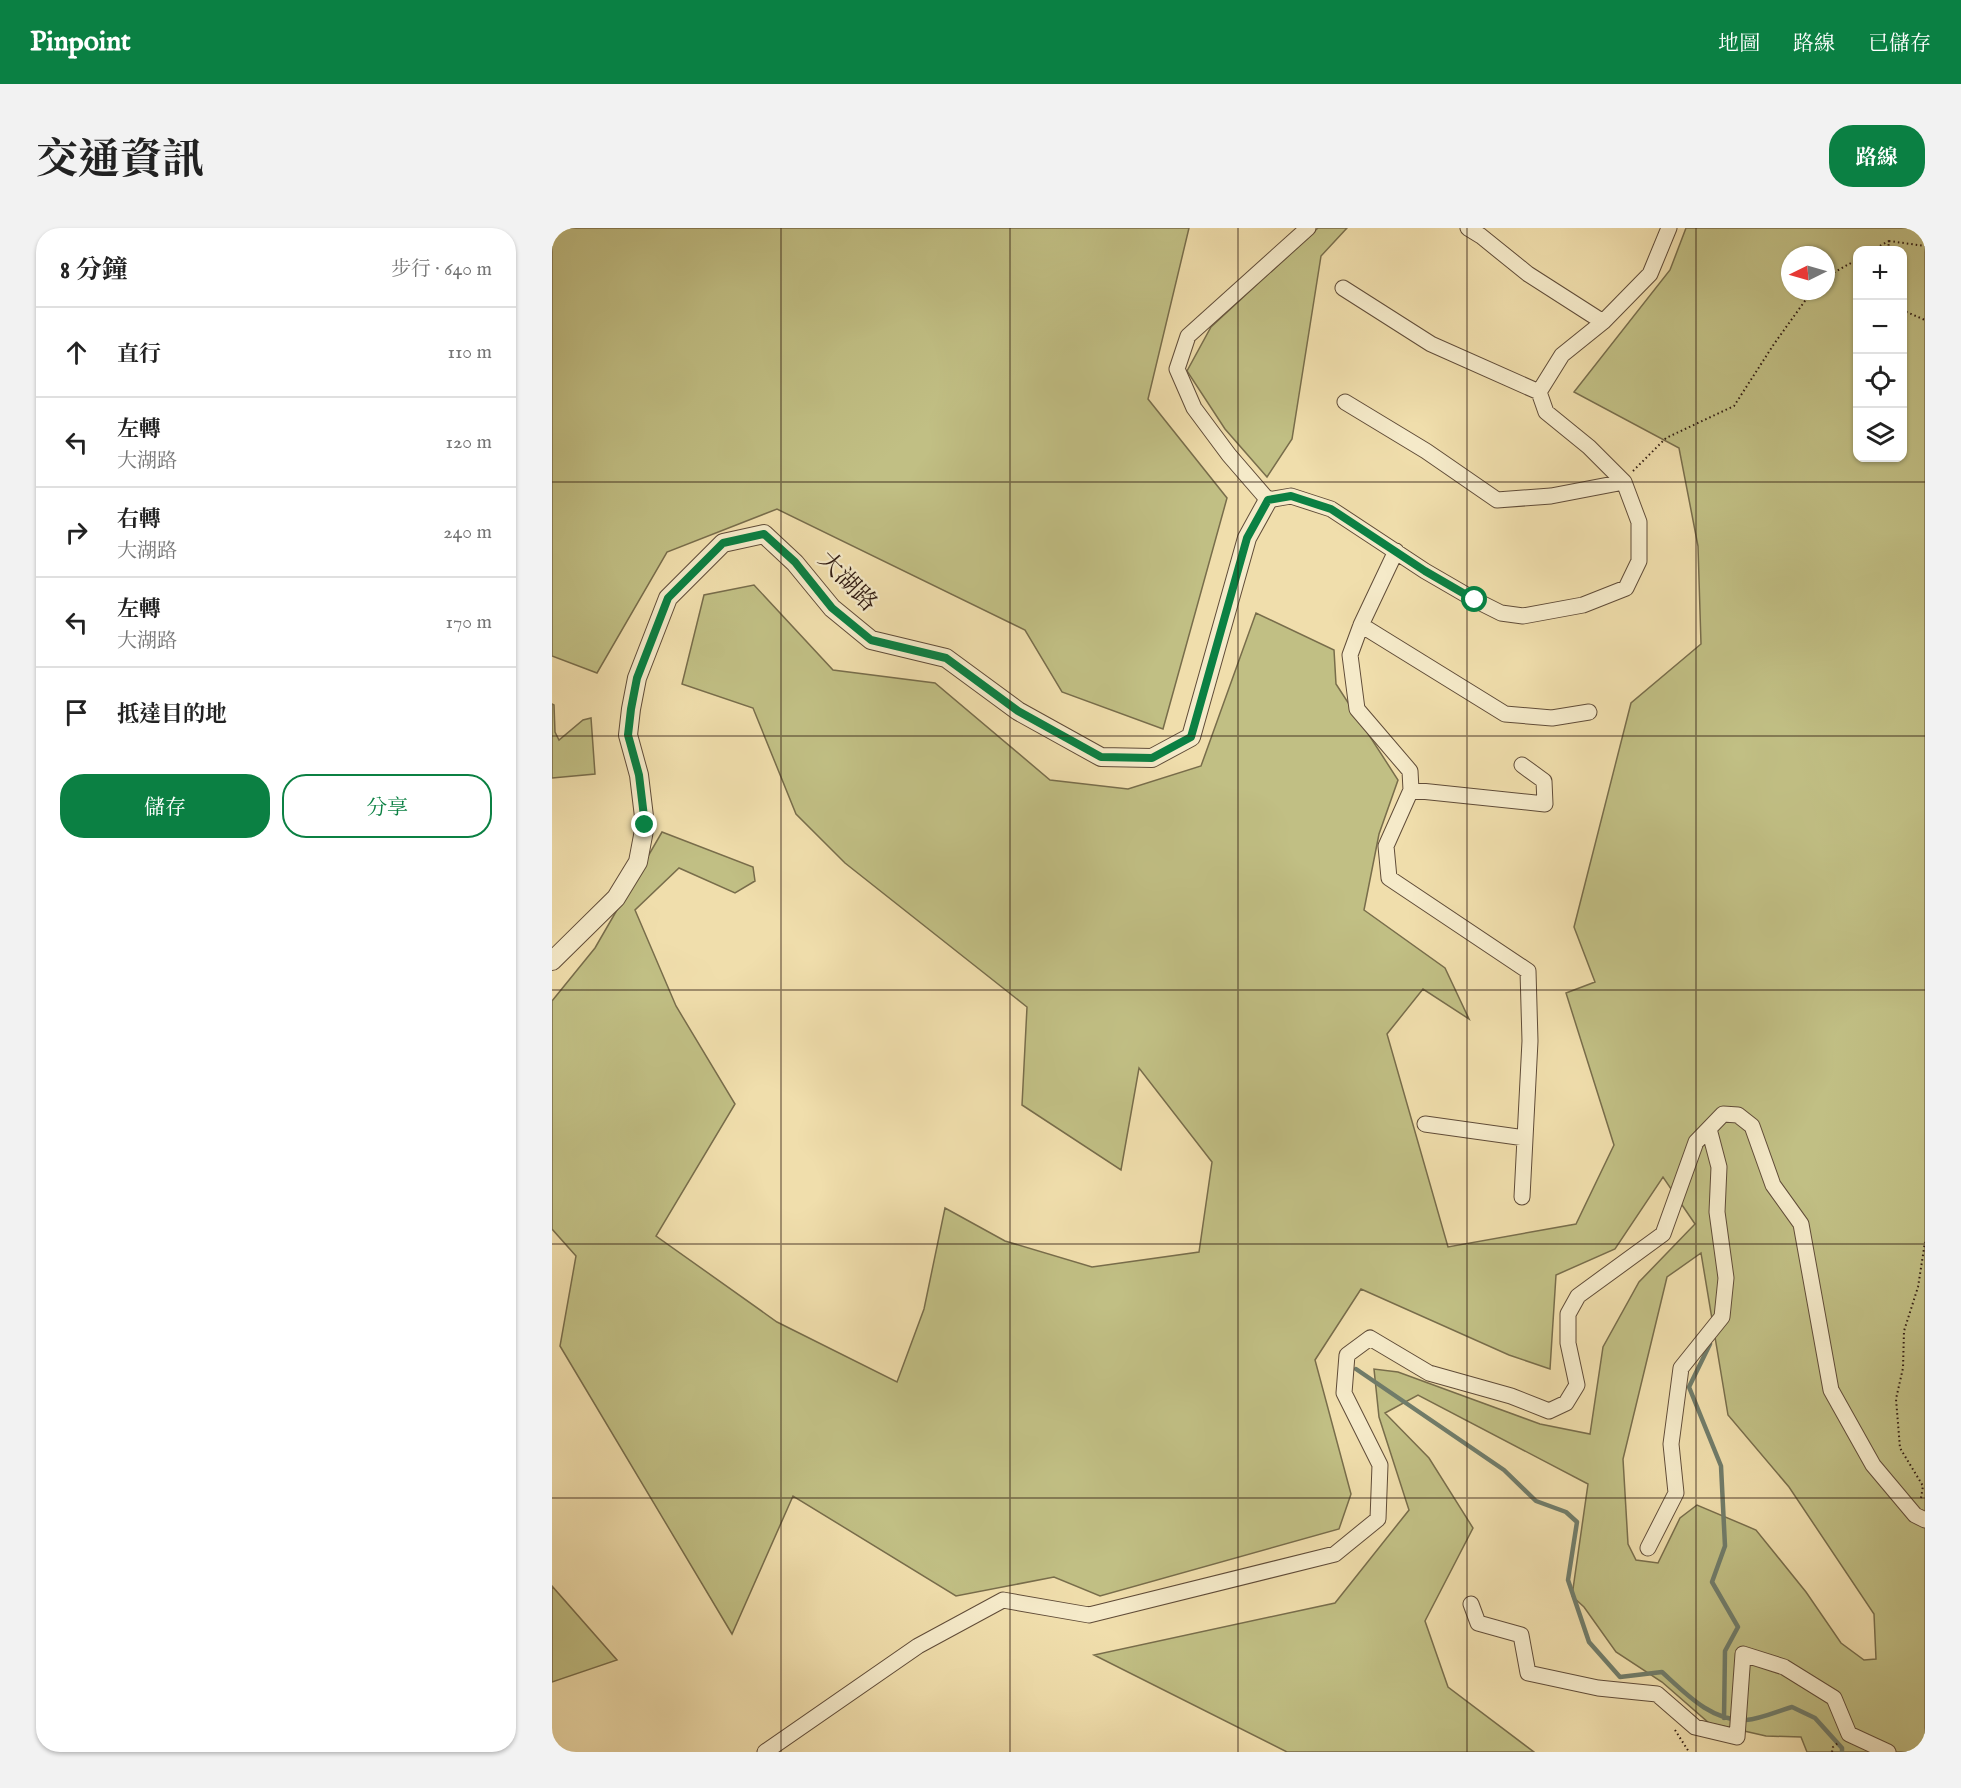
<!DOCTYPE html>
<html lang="zh-TW">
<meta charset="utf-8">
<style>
body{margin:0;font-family:"IM FELL English","Noto Serif TC",serif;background:#f2f2f2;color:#222}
.controls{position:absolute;right:18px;top:18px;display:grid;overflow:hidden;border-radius:12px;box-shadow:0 2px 4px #0004}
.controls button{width:54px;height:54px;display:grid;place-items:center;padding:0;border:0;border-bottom:2px solid #e0e0e0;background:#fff;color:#222;font:30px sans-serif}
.compass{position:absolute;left:1229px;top:18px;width:54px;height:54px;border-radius:50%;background:#fff;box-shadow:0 2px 4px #0004;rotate:265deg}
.stop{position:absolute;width:18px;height:18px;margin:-14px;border:4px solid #0b8043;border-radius:50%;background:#fff}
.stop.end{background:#0b8043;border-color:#fff;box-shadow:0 2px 6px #0008}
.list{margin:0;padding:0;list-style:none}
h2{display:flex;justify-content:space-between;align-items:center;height:78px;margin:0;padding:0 24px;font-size:26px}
h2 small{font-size:20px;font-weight:400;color:#767676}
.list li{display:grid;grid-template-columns:39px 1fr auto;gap:18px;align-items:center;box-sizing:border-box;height:90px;padding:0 24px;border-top:2px solid #e0e0e0}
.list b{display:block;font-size:22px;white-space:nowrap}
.list p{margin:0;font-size:20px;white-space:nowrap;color:#767676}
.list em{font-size:20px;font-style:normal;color:#767676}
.actions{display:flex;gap:12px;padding:18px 24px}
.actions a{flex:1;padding:14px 0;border:2px solid #0b8043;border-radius:24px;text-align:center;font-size:21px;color:#0b8043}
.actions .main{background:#0b8043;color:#fff}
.icon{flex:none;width:33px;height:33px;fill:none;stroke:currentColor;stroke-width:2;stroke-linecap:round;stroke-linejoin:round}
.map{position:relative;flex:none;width:1373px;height:1524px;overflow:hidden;border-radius:24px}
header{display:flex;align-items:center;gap:36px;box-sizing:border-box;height:84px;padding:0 30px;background:#0b8043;color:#fff}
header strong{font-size:28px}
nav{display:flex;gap:33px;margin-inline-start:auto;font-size:21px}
.intro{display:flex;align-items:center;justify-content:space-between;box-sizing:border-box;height:144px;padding:0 36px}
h1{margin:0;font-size:42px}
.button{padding:15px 27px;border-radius:24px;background:#0b8043;color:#fff;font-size:21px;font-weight:700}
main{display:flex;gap:36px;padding:0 36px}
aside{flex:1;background:#fff;border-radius:24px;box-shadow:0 2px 4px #0004}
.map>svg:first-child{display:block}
.green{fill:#c1bf84;stroke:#786d4b;stroke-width:1.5;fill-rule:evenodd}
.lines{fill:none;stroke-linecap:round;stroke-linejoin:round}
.stream{stroke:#707c6a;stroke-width:4.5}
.minor-casing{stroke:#604c38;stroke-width:17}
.tertiary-casing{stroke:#604c38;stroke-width:20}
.path{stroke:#301b12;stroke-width:2;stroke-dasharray:1.5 3;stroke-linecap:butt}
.minor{stroke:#f5eac9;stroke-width:15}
.tertiary{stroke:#f5eac9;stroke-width:18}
.route{stroke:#0b8043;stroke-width:8}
.grid{fill:none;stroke:#301b12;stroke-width:1.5;stroke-opacity:0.55}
.labels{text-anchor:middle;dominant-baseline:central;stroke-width:4.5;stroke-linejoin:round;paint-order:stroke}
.street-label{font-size:24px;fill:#301b12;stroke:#f5eac9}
</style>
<header>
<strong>Pinpoint</strong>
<nav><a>地圖</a><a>路線</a><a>已儲存</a></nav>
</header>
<div class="intro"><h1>交通資訊</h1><a class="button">路線</a></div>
<main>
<aside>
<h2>8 分鐘<small>步行 · 640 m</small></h2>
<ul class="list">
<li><svg class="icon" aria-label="ahead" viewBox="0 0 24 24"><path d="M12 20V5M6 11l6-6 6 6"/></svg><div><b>直行</b></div><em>110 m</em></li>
<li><svg class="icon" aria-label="left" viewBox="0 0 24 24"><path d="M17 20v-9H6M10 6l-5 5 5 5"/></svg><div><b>左轉</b><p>大湖路</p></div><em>120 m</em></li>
<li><svg class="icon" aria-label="right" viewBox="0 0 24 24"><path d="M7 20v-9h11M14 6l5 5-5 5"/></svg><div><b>右轉</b><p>大湖路</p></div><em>240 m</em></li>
<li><svg class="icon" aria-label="left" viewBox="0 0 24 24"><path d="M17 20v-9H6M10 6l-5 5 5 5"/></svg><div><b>左轉</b><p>大湖路</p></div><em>170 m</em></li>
<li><svg class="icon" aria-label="arrive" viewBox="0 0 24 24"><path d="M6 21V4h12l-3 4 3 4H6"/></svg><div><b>抵達目的地</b></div></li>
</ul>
<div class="actions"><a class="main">儲存</a><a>分享</a></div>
</aside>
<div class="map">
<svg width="1373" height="1524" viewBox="0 0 1373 1524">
<rect width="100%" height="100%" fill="#f0deac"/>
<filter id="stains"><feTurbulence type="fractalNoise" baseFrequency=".00333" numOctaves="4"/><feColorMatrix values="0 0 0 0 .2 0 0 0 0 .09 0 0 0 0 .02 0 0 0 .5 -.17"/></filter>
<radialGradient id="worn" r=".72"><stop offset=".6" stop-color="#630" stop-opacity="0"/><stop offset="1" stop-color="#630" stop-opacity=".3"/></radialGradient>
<path class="green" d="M0,0H637L596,171L675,270L611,501L510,464L473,402L225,281L115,324L45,445L0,428Z
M766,0H795L769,28L740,211L715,249L673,201L635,143L659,99Z
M1134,0H1373V1524H1255L1249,1509L1214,1508L1157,1495L1110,1454L1064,1424L1032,1379L1020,1368L1036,1256L866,1167L833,1185L877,1230L921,1300L873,1393L896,1459L982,1524H735L542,1427L783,1375L857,1282L827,1189L822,1141L846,1144L988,1196L1038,1206L1051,1119L1087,1054L1143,996L1111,949L1063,1021L1004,1047L998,1141L957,1127L809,1061L763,1132L799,1266L787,1301L548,1368L502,1349L404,1368L241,1268L180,1406L8,1118L24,1028L0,1001V773L43,720L110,604L201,639L203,653L183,665L127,640L83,682L124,778L183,876L104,1008L225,1094L345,1154L372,1081L393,980L453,1013L540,1039L647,1024L660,934L587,840L569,942L470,877L475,779L293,635L244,586L201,480L130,456L152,367L202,357L281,442L383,455L498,552L576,561L649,538L704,385L782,422L784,456L846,552L827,606L812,682L893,740L917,791L871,761L835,806L896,1019L1024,996L1062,917L1014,765L1043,754L1022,699L1079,475L1149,416L1146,318L1127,220L1022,164L1118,42ZM1306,22H1350V230H1306ZM1238,27H1274V63H1238ZM1149,1025L1176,1187L1237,1259L1322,1386L1324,1431L1312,1432L1289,1415L1254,1364L1204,1302L1145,1277L1128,1290L1106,1335L1084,1332L1076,1316L1071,1231L1115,1049Z
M0,476L2,477L3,504L7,512L31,492L39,490L43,546L0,550Z
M0,1358L65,1432L0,1454Z"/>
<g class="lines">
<path class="stream" d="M1158,1116L1137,1159L1169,1238L1173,1318L1160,1354L1186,1399L1173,1423L1172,1490
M804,1141L952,1242L984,1273L1014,1284L1025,1294L1016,1352L1037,1414L1068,1449L1110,1444C1133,1465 1160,1494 1194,1492C1209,1491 1226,1483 1240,1479L1263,1490L1290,1520V1524"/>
<defs>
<path id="minor" d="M756,0L636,108L625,141L642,180L677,227L716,272L739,268L779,281L873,343L923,372L949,385L971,388L1031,377L1074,360L1087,333V294L1072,254L1037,219L994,184L987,164L1010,127L1051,94L1098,46L1117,0
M916,0L929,8L976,46L1051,94
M791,60L879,116L987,164
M793,174L874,223L945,272L999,268L1072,254
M844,323L809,397L798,427L805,481L858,543L859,562L834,618L837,650L976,743L978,813L970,969
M809,397L953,486L1000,490L1037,484
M859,562L993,576L992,553L970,537
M873,896L973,910
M1096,1320L1124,1265L1119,1216L1129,1140L1170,1089L1174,1050L1165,984L1167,939L1157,901
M919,1376L926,1395L969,1407L976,1445L1046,1460L1105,1466L1143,1499L1185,1509L1191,1426L1232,1439L1282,1470L1297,1506L1336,1524
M213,1524L366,1418L451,1372L537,1387L783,1326L826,1291L828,1237L792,1165L795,1127L818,1110L877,1145L959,1168L997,1183L1014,1175L1025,1157L1016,1115V1086L1026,1068L1111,1006L1144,914L1171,886L1186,887L1200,898L1221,957L1249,996L1279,1162L1321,1237L1363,1287L1373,1292"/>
<path id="tertiary" d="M0,733L64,670L86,634L93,597L87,547L76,507L79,481L85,450L116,370L171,315L212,306L243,335L280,380L319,412L394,430L466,483L549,529L600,530L639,509L695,310L716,272"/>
</defs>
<use href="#minor" class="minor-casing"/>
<use href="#tertiary" class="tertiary-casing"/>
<path class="path" d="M1320,22L1337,13
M1336,22L1337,13L1373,18
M1274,49L1306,31
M1350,82L1373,92
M1081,243L1114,210L1182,178L1222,116L1260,63
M1369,1270L1371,1258L1348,1220L1344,1171L1351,1140L1352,1103L1366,1059L1373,1014
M1123,1502L1137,1524
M1280,1524L1281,1519L1286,1515"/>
<use href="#minor" class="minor"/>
<use href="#tertiary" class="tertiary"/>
</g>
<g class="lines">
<path class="route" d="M93,597L87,547L76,507L79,481L85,450L116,370L171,315L212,306L243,334L280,380L319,412L394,430L466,483L549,529L600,530L639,509L695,310L716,272L739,268L779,281L873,343L923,372"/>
</g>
<path class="grid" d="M229,0V1524M458,0V1524M686,0V1524M915,0V1524M1144,0V1524M0,254H1373M0,508H1373M0,762H1373M0,1016H1373M0,1270H1373"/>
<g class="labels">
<g class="street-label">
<text transform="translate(295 354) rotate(46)">大湖路</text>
</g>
</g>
<rect width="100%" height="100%" filter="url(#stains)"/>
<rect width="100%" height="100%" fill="url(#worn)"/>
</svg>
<div class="controls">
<button>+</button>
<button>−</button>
<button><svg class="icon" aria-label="locate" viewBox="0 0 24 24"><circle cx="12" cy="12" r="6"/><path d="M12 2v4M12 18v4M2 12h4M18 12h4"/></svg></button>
<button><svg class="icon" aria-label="layers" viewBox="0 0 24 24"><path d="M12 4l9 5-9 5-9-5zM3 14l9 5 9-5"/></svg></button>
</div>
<svg class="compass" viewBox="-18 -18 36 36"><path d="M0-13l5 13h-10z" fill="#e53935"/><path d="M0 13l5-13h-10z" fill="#767676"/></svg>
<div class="stop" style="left:923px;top:372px"></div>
<div class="stop end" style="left:93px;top:597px"></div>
</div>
</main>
